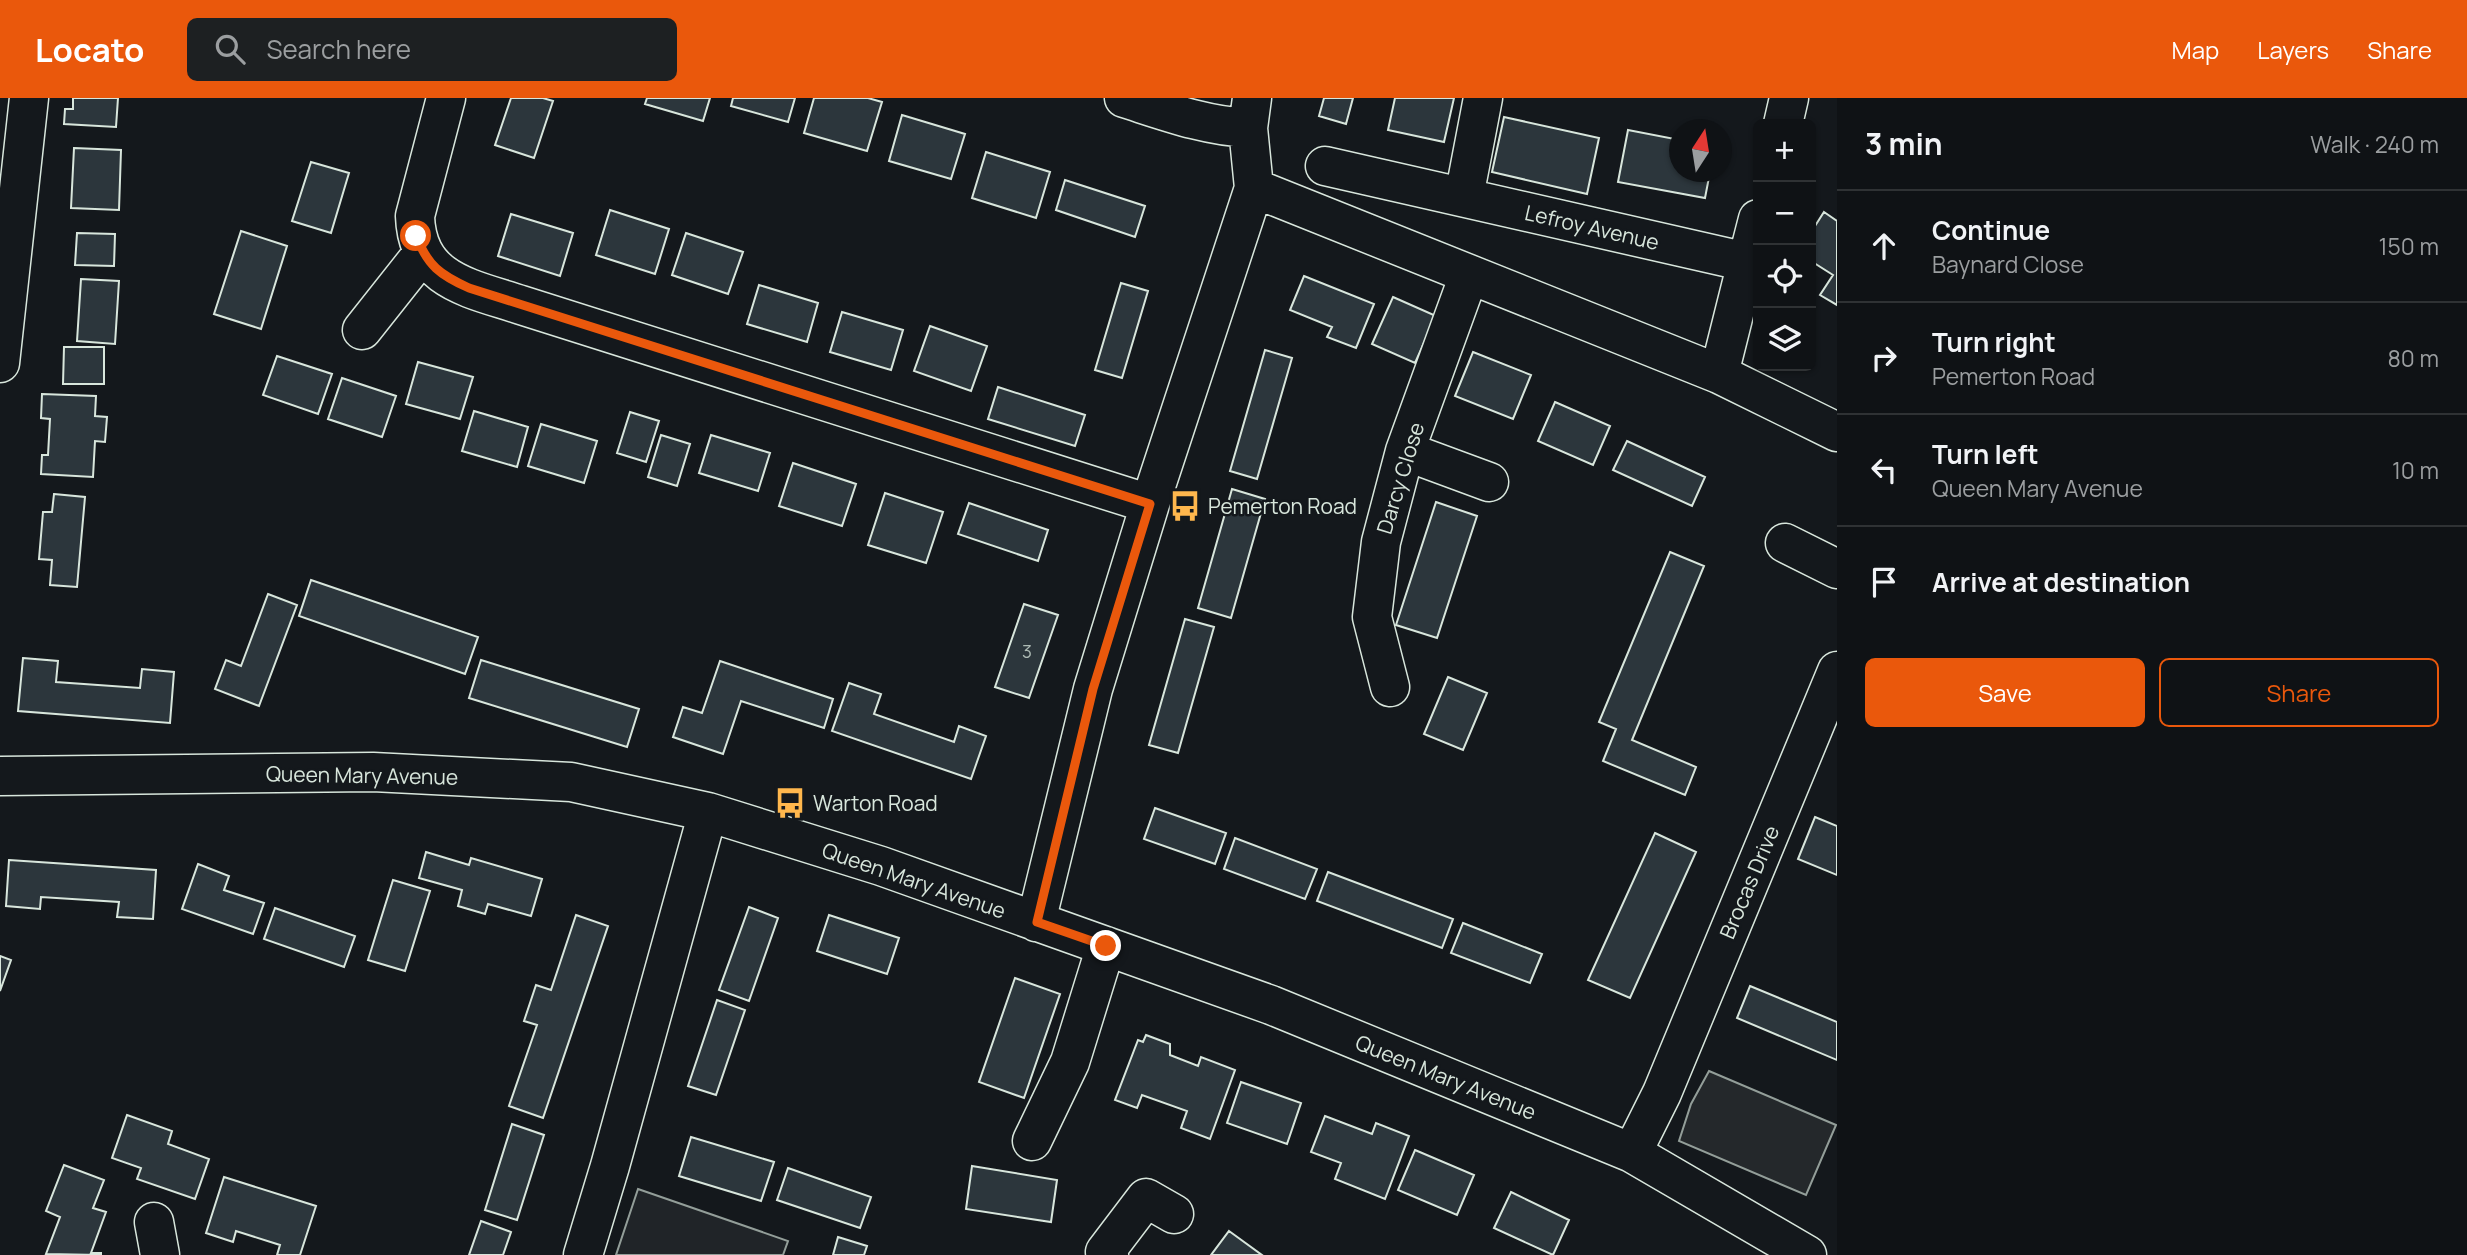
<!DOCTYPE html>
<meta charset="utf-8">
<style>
body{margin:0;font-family:Manrope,sans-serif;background:#1d2022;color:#f1f3f6}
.controls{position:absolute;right:21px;top:21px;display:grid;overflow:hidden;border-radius:10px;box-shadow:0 2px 5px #0004}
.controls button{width:63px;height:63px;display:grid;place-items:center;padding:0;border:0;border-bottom:2px solid #2f3234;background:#0f1215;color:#f1f3f6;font:35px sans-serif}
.compass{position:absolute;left:1669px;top:21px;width:63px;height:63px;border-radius:50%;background:#0f1215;box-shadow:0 2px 5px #0004;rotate:12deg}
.stop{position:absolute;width:21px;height:21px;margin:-16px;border:5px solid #ea580c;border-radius:50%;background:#fff}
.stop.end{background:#ea580c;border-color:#fff;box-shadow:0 2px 7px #0008}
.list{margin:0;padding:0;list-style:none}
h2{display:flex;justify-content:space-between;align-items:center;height:91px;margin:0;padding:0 28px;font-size:30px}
h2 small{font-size:23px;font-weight:400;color:#9b9ea0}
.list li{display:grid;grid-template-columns:46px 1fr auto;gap:21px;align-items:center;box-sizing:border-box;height:112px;padding:0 28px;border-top:2px solid #2f3234}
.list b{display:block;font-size:26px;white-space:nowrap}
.list p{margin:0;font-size:23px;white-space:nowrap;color:#9b9ea0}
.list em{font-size:23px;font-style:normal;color:#9b9ea0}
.actions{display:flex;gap:14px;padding:21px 28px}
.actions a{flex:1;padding:16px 0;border:2px solid #ea580c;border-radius:10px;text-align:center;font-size:24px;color:#ea580c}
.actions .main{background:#ea580c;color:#fff}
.icon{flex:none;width:38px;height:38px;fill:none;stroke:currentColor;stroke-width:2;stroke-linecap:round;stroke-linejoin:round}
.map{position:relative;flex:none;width:1837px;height:1157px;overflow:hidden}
header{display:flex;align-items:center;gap:42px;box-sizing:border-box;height:98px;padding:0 35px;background:#ea580c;color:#fff}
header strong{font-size:33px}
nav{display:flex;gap:38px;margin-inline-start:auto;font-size:24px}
.search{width:490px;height:63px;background:#1d2022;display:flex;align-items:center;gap:18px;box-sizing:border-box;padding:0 24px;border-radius:10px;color:#9b9ea0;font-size:26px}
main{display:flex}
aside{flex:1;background:#0f1215}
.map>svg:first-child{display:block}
.green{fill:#202428;stroke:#939e99;stroke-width:2}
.parking{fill:#24282b;stroke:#939e99;stroke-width:2}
.building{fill:#2c363c;stroke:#d8e6dc;stroke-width:2}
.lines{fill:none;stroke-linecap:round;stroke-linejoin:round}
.minor-casing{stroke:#d8e6dc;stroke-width:41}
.minor{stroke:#14181c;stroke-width:38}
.route{stroke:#ea580c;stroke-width:9}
.labels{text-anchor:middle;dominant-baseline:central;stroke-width:5;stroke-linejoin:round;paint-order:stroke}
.number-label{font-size:18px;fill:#adbab4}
.street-label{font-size:21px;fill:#d8e6dc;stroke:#14181c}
.poi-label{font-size:21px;fill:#d8e6dc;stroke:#14181c;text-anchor:start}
</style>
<header>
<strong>Locato</strong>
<div class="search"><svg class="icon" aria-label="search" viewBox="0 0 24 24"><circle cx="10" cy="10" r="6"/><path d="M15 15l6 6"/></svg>Search here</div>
<nav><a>Map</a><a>Layers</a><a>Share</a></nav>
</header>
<main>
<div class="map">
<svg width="1837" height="1157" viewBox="0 0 1837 1157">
<rect width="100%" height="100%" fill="#14181c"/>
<path class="green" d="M638,1091L788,1143L783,1157H616Z"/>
<path class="parking" d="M1709,973L1836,1027L1806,1097L1679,1043L1691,1006Z"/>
<path class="building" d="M73,0H118L116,29L64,26L65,11H73Z
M511,0H543L553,3L534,60L495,47Z
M647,0H710L703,23L645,6Z
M733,0H795L788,24L731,8Z
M814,0H868L882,4L867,53L804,35Z
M1324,0H1353L1346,26L1319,18Z
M1395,0H1454L1444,44L1388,32Z
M902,17L965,36L951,81L889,63Z
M1504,19L1599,40L1587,96L1492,74Z
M1628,32L1680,42V74H1710L1705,100L1618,84Z
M74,50L121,52L119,112L71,110Z
M986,54L1050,74L1036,120L972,100Z
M311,64L349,75L331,135L292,123Z
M1065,82L1145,108L1135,139L1056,112Z
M610,112L669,131L655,176L596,157Z
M1824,114L1837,123V207L1820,197L1833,177L1811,163V126L1815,128Z
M511,116L573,135L560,178L498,158Z
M241,133L287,148L261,231L214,216Z
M77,135L115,136L114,168L75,167Z
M686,135L743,154L728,196L672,177Z
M1304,178L1374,206L1356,250L1327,239L1332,229L1290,212Z
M81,181L119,183L115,246L77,243Z
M1121,185L1148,193L1122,280L1095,272Z
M759,187L818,205L807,244L747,226Z
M1393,199L1436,218L1415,265L1372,246Z
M842,214L903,232L891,272L830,254Z
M930,228L987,248L971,293L914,273Z
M64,249H104V286H63Z
M1265,252L1292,260L1257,381L1230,373Z
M1473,254L1531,277L1513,321L1455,298Z
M277,258L332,276L318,316L263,297Z
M418,264L473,279L460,321L406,306Z
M342,280L396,298L382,339L328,321Z
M998,289L1085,317L1075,348L988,321Z
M42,296L96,298L95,318L107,319L105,344L95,343L93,379L41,376L42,357H48L50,321L41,320Z
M1555,304L1610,328L1593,367L1538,343Z
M474,313L528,329L517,369L462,353Z
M630,314L659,323L646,364L617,355Z
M541,326L597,343L584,385L528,368Z
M661,337L690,346L677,388L648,379Z
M711,337L770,355L758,393L699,375Z
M1627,343L1705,379L1692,408L1613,372Z
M793,365L856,386L842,428L779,408Z
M1232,391L1265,401L1231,520L1198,510Z
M885,395L943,414L926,465L868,447Z
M54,396L85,399L77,489L50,487L52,462L39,461L43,414H52Z
M1436,404L1477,418L1437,540L1396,527Z
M969,405L1048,432L1038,463L958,436Z
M1670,454L1704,468L1632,642L1696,669L1685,697L1603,663L1616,631L1599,624Z
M311,482L478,539L465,576L299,518Z
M268,496L297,507L259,608L215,591L226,562L241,568Z
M1024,506L1058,517L1029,600L995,589Z
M1185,521L1214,529L1178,655L1149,647Z
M23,560L58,563L56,584L140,590L142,571L174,574L170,625L18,613Z
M481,562L639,611L627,649L469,600Z
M720,563L833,601L824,630L741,603L723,656L673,639L683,609L702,615Z
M1448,579L1487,595L1463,652L1424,636Z
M849,585L881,596L874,616L954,644L959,628L986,638L971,681L832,633Z
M1155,710L1226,735L1215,766L1144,741Z
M1815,719L1837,728V777L1798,761Z
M1655,735L1696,754L1630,900L1588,882Z
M1235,740L1317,771L1305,801L1224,771Z
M426,754L469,767L471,760L542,781L531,818L488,806L485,816L458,808L462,792L419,780Z
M9,762L156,772L153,821L117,819L119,804L41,799L40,811L6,808Z
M198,766L229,778L224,792L264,805L253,836L182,811Z
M1328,774L1453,821L1442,850L1317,803Z
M393,782L430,793L405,873L368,862Z
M749,809L778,820L749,903L719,892Z
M275,810L355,838L344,869L264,841Z
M576,817L608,828L543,1020L509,1008L537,927L524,923L536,887L551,892Z
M829,817L899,840L887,876L817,853Z
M1463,825L1542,856L1530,885L1451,855Z
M0,858L11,862L0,893Z
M1015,880L1060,896L1024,1000L979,984Z
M1750,888L1837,924V962L1737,920Z
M717,902L745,912L716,997L688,988Z
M1146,937L1170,946V957L1198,968L1201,959L1235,972L1210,1041L1181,1030L1187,1013L1142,997L1137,1010L1115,1002L1138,942L1143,944Z
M1241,984L1301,1005L1287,1046L1227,1025Z
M127,1017L172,1033L168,1046L209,1061L195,1101L137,1081L141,1070L112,1060Z
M1325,1018L1372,1036L1376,1025L1409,1038L1385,1101L1335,1081L1341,1065L1311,1054Z
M512,1026L544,1037L517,1122L485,1112Z
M691,1039L774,1064L761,1103L679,1078Z
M1415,1052L1474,1077L1457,1117L1398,1092Z
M64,1067L104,1082L93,1110L106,1114L91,1155H101V1157L46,1156L60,1119L46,1113Z
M972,1068L1057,1082L1051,1124L966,1111Z
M788,1070L871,1099L860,1130L777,1102Z
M224,1079L316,1108L300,1157H277L280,1147L236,1133L233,1144L206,1135Z
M1511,1094L1569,1122L1553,1157L1494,1130Z
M481,1123L511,1134L503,1157H469Z
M1229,1133L1262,1157H1211Z
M838,1139L867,1148L864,1157H833Z"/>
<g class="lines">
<defs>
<path id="minor" d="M446,0L415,118C417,183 470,190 521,207L1150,406
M1124,0C1165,13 1205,28 1248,30
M1783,26L1789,0
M1325,68L1747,164L1719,276
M1254,90L1719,276L1837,334
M1464,99L1483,0
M1747,164L1758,121
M362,232L423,155
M0,265L29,0
M1405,353L1489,384
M1785,445L1837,471
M1390,589L1372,519L1381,444L1405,353L1469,177
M0,678L373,674L571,684L708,714L881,768L1271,907L1632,1055L1807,1157
M1036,824L1093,591L1150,406L1254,90L1248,30L1252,0
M1032,1043L1070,964L1106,848
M1632,1055L1662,995L1837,573
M154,1124L160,1157
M583,1157L610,1068L708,714
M1109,1157L1105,1154L1146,1100L1174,1116"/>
</defs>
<use href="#minor" class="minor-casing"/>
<use href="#minor" class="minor"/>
</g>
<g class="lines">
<path class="route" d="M416,138C428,168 440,177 469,190L1150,406L1093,591L1037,824L1106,848"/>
</g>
<defs>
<symbol id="bus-bare" viewBox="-9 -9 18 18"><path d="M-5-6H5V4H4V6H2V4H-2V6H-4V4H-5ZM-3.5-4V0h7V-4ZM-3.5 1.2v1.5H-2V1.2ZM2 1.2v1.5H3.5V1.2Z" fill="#ffb74d" stroke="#14181c" stroke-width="2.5" paint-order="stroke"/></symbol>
</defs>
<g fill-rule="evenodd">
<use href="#bus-bare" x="1163" y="386" width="44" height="44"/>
<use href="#bus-bare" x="768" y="683" width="44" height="44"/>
</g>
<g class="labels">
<g class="number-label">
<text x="1027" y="553">3</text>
</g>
<g class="street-label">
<text transform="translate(1592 129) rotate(13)">Lefroy Avenue</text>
<text transform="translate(1400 380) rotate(-73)">Darcy Close</text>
<text transform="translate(362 677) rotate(1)">Queen Mary Avenue</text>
<text transform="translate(914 782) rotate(19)">Queen Mary Avenue</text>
<text transform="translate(1749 784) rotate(-67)">Brocas Drive</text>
<text transform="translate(1446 979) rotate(22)">Queen Mary Avenue</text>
</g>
<g class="poi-label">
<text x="1208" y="408">Pemerton Road</text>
<text x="813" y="705">Warton Road</text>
</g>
</g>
</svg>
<div class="controls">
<button>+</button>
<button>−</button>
<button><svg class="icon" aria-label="locate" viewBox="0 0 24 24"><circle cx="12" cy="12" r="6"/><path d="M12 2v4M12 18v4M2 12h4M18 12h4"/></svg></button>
<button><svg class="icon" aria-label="layers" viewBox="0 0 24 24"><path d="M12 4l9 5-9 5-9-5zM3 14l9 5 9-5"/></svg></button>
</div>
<svg class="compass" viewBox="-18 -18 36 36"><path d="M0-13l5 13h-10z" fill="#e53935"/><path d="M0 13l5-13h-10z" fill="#9b9ea0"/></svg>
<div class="stop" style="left:416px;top:138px"></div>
<div class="stop end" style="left:1106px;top:848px"></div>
</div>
<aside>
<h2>3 min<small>Walk · 240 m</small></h2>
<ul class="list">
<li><svg class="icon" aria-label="ahead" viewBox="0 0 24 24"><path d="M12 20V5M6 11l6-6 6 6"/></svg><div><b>Continue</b><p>Baynard Close</p></div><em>150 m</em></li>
<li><svg class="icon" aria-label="right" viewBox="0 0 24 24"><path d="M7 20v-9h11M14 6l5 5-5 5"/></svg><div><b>Turn right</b><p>Pemerton Road</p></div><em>80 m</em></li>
<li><svg class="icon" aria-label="left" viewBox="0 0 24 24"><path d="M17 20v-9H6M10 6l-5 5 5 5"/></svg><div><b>Turn left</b><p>Queen Mary Avenue</p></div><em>10 m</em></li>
<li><svg class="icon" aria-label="arrive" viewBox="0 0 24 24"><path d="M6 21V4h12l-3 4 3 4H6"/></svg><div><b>Arrive at destination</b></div></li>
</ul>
<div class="actions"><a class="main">Save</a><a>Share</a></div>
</aside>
</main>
